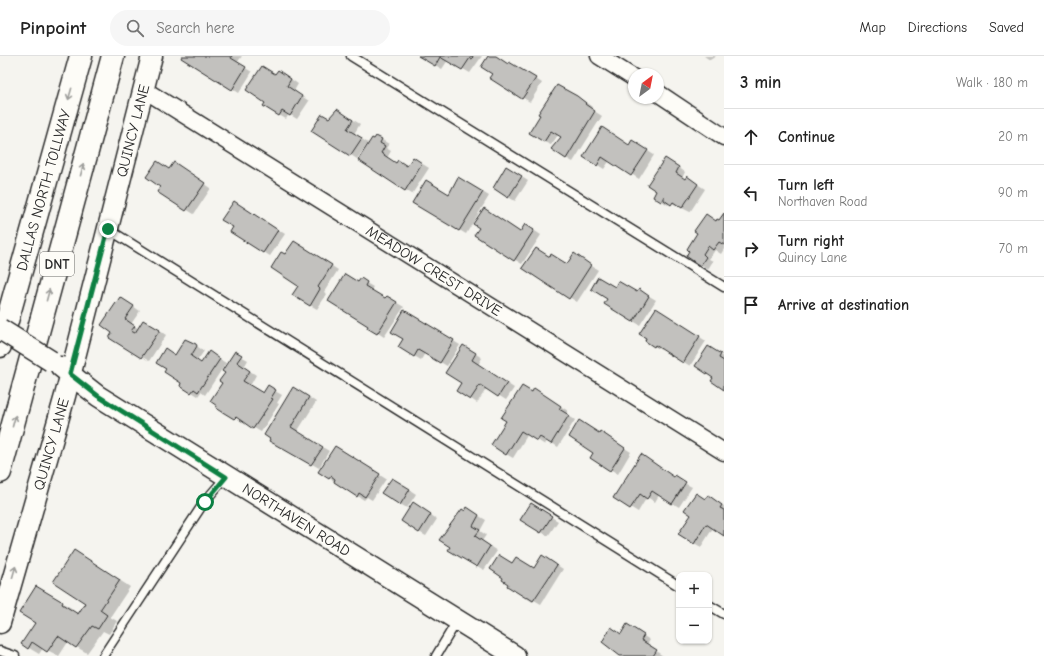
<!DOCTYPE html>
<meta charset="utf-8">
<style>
body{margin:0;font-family:"Comic Neue",sans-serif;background:#f6f6f6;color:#222}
.controls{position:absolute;right:12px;bottom:12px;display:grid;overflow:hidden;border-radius:8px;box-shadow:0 1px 3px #0004}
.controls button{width:36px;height:36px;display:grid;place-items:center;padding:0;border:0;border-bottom:1px solid #e0e0e0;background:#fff;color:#222;font:20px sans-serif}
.compass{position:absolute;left:628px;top:12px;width:36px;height:36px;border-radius:50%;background:#fff;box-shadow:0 1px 3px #0004;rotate:32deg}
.stop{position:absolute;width:12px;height:12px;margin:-9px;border:3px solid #0b8043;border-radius:50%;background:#fff}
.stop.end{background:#0b8043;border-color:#fff;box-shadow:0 1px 4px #0008}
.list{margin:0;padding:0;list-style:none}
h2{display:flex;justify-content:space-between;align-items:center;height:52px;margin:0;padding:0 16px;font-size:17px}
h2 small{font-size:13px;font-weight:400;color:#767676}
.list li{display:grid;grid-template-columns:26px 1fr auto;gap:12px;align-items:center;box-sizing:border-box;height:56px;padding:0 16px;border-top:1px solid #e0e0e0}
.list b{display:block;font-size:15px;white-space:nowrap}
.list p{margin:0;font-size:13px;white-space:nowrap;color:#767676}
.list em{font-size:13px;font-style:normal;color:#767676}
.icon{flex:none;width:22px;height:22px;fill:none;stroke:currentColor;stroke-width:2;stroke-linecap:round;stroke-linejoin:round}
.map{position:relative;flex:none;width:724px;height:600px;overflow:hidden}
header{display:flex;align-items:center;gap:24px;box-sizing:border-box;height:56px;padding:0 20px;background:#fff;border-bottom:1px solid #e0e0e0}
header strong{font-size:19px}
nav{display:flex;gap:22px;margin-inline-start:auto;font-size:14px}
.search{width:280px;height:36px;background:#f6f6f6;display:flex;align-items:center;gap:10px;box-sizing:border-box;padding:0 14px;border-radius:22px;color:#767676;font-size:15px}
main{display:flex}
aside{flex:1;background:#fff}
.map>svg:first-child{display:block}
.shadow{fill:#0003}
.building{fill:#c2c1be;stroke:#2b2b2b}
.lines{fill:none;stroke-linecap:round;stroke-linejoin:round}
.service-casing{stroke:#2b2b2b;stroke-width:11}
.minor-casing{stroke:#2b2b2b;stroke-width:19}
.tertiary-casing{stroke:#2b2b2b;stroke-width:23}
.motorway-casing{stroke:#2b2b2b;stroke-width:25}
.service{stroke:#fdfcf7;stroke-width:8}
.minor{stroke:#fdfcf7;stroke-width:16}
.tertiary{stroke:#fdfcf7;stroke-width:20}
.motorway{stroke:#fdfcf7;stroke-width:22}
.tertiary-bridge-casing{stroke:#2b2b2b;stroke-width:23;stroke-linecap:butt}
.tertiary-bridge{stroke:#fdfcf7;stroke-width:20}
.oneway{stroke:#9e9e9b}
.route{stroke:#0b8043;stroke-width:5}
.labels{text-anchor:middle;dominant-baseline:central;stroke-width:4;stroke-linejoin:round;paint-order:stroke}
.shield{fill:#fdfcf7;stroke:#6a6a68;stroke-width:1}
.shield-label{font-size:14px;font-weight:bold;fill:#2b2b2b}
.street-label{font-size:15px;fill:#2b2b2b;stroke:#fdfcf7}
</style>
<header>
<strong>Pinpoint</strong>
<div class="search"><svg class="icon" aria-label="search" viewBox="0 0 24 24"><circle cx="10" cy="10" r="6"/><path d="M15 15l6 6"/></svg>Search here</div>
<nav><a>Map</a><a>Directions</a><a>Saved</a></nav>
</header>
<main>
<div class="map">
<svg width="724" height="600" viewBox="0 0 724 600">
<rect width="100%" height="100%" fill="#f5f4ef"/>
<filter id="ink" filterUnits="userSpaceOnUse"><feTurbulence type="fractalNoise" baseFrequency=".025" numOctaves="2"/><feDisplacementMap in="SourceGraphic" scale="8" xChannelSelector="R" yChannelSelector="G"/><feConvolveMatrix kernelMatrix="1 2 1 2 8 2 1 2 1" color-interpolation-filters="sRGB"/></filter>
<g filter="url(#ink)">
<path class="shadow" d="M183,0H242L237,7L252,16L239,37Z
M420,0H482L470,17L448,4L442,13Z
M490,0H494L509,9L517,11L542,27L530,46L490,22L493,18Z
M704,0H703H716L710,4Z
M275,19H285L298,28L294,35L309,45L297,63L289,58L286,63L279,59Z
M557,30L584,45L592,51L591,53L602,60L573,106L566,102L562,81L558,79L551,89L544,86Z
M344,58L360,68L354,78L368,87L357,103L351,99L329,63Z
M377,81L389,88L386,92L391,95L387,102L396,108L408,111L413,102L429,112L412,138L359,104Z
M630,90H640L654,99L639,123L610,104L604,113L584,100Z
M158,106L170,114L181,112L211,132L194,158L158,136L162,130Z
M672,107L685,116L682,122L694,126L705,133L690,156L670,146L668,149L654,140Z
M514,116L528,125L515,145L508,141Z
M459,122L489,140L466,178L414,147L449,139Z
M241,150L285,178L270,200L231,176Z
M706,159L717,166H720L724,159V193L721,198L715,194L709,203L713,205L708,213L687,200Z
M532,173L541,179L522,208L475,179L521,177Z
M301,190L338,214L324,236L327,238L317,253L310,249L285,199Z
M550,202L567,209L581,203L598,214L577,246L524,212Z
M361,224L373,231L371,234L386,244L387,241L404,251L384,281L369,271L359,227Z
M615,232L637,237L639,234L656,244L640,269L633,265Z
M127,246L140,255L131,268L139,273L151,269L166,279L149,305L111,281Z
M404,255L460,289L447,310L425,297L421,304L399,291L404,283Z
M663,257L706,285L690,310L662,292L661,294L646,285Z
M195,289L204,295L197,305L202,308L216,301L226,307L205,339L201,336L198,340L181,329L183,327L175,299Z
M470,294L482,302L478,309L514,332L506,344L487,332L477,347L471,343L463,327Z
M715,296L724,301V332L714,321Z
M235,297L248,304L244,311L256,319L250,330L263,338L275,335L282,339L277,347L279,348L261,376L218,351L226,316Z
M294,332L316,346L297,376L329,395L319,412L270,384Z
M532,337L542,338L568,355L566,358L575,364L558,391L547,384L545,389L528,378L513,402L506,398Z
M580,365L631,396L618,418L591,401L595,396Z
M342,395L386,423L372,444L367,441L364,444L329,422Z
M674,422L692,431L679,451L659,439L655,446L647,441L638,456L614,441Z
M399,427L416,438L407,452L400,448Z
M706,444H715L724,450V479L713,472L701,491L694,487L692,458Z
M531,449L558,465L548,480L522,464Z
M420,452L437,463L426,480L419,476Z
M465,456L474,457L486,464L480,475L486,479L482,485L497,495L484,514L449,494Z
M84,501L130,531L110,561L117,565L109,578L103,575L87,597L68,586L59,600L43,592L39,598L29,592L36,566V532L73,553L72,554L79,559L86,547Z
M549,504L563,513L541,548L534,544L533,546L526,542L513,508L534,513Z
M634,574L650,584L647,589L663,600H622V579Z"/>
<path class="building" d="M182,0H232L231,2L246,11L232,34L181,2Z
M418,0H473L472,3L470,2L462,14L440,1L435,10Z
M488,0H496L508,8L509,6L536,22L522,43L489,22L492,18L481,11Z
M262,10L275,18L278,14L291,23L287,30L302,40L290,60L282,55L279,60L263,50L265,47L246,34Z
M557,29L577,40L586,47L585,48L595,55L566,103L551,93L561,81L551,75L544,86L529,77L540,59L538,58Z
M337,53L353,64L347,73L362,82L350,100L311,75L322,58L329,62Z
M602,71L629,89L632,84L648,94L631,120L602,101L597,110L583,101Z
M376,80L382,83L380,87L385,90L381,97L396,107L398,104L407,110L413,101L422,107L405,135L358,104L372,82L374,83Z
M665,102L679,111L676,117L685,123L687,120L698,128L682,152L673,146L671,149L664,144V140L661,146L653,141L656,135L647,129Z
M157,105L169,113L174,106L205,127L186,155L157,136L160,131L146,121Z
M506,110L522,120L508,142L493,132Z
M458,121L483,136L459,175L412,147L426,124L449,138Z
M234,145L278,174L263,197L230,176L233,171L221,164Z
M484,152L520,176L525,168L534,174L514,205L474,179L479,172L473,168Z
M724,157V189L719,186L713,194L708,190L703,198L706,201L700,210L686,200L689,195L687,193L697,177L694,175L706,158L716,165L717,163L719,164Z
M294,185L332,209L318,231L320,233L310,250L292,239L298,230L271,212L281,196L285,198Z
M536,192L550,201L551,198L567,208L574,197L591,209L569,243L522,212Z
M345,218L358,226L361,222L367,226L365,230L385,242L387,240L397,246L377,278L367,272L368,270L328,245Z
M598,221L615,231L618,225L637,236L639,233L649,240L633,266L604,248L607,243L591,233Z
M120,241L134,250L125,263L135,270L131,275L135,277L143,264L160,274L141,302L109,282L112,277L101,269Z
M656,252L700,280L683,307L655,289L654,291L645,285L646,282L639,278Z
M404,254L454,284L440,307L418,294L414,301L398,291L403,283L391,276Z
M185,283L196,288L197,290L191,300L201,307L209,295L220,303L198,336L194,333L191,337L180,330L181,327L164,316L166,313L156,307L165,292L175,299Z
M463,289L476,297L472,304L507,327L498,341L480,329L470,344L456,335L461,327L445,317Z
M708,290L721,298L719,302L724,305V334L711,325L713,322L695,310Z
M235,295L242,299L237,306L250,315L243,325L263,337L268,329L276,334L271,342L273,343L253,373L236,361L234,363L216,352L217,350L210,345L222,327L219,325L225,317L222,315Z
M522,330L532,336L534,332L561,350L559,353L569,359L551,388L540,381L537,385L521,375L506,399L491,389L506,365L501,362Z
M293,331L309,341L291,371L323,391L311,409L269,385L270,383L264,379Z
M579,364L599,377L600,375L625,392L610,415L590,402L593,397L569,381Z
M335,390L380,418L365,441L359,437L357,441L334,426L335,423L331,420L329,423L318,416Z
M641,398L674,421L675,419L686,426L672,448L652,435L647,443L640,438L630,453L613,442Z
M392,422L410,433L400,449L381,437Z
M696,437L705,443L708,439L722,449L720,452L724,454V480L706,468L694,488L678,478L691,459L684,454Z
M413,446L431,458L419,477L401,465Z
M531,447L552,460L541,477L520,464Z
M467,451L479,459L473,470L480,474L475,480L490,490L477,511L448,494L450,491L439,484L462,453L465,455Z
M74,494L120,524L100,554L107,559L98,573L92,570L76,592L58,580L47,596L32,586L28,593L21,588L35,567L19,557L36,530L63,546L62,548L78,558L85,547L53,526Z
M499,499L512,507L516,501L534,512L542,499L557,509L533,545L527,541L526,542L507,530L508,528L502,524L503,522L490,513Z
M627,568L644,579L641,584L657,594L653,600H620L602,586L611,571L621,578Z"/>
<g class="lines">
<defs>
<path id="service" d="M351,0L724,231
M108,173L679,530
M709,549L724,558
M0,595L15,600
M103,600L205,445L226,421
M436,600L457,565"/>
<g id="minor">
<path d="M599,0L634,22"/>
<path id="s1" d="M143,33L724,396"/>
<path d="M658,37L724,81"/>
</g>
<g id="tertiary">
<path id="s2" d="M61,311L98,340L515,600"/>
<path id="s3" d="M0,567L65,340L152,0"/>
</g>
<g id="motorway">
<path id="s4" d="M0,290L81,0"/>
<path d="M0,416L113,0"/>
</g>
</defs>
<use href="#service" class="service-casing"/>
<use href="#minor" class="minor-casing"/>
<use href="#tertiary" class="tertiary-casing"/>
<use href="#motorway" class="motorway-casing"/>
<use href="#service" class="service"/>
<use href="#minor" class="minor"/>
<use href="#tertiary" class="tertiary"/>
<use href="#motorway" class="motorway"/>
<defs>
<path id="tertiary-bridge" d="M0,273L51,305"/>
</defs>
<use href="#tertiary-bridge" class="tertiary-bridge-casing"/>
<use href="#tertiary-bridge" class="tertiary-bridge"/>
</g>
<defs><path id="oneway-shaft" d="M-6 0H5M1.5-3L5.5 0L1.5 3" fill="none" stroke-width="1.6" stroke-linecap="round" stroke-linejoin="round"/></defs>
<g class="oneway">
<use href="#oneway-shaft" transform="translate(70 38) rotate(106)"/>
<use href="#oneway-shaft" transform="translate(82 114) rotate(-75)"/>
<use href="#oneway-shaft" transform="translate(48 239) rotate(-75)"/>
<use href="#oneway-shaft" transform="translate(14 365) rotate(-75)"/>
<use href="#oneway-shaft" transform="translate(14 516) rotate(-74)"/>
</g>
</g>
<g class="lines" filter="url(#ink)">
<path class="route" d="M108,173L70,318L98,340L226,421L205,446"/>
</g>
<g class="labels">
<rect class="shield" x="40" y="196" width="34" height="24" rx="3"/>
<g class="shield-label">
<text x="57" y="208">DNT</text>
</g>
<g class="street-label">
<text stroke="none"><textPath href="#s3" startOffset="510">QUINCY LANE</textPath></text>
<text stroke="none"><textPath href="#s4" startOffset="162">DALLAS NORTH TOLLWAY</textPath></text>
<text stroke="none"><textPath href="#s1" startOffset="343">MEADOW CREST DRIVE</textPath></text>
<text stroke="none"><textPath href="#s3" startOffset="186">QUINCY LANE</textPath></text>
<text stroke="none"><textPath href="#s2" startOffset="281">NORTHAVEN ROAD</textPath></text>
</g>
</g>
</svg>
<div class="controls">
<button>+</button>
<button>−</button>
</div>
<svg class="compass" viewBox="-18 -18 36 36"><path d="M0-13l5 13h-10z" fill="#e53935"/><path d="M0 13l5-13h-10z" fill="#767676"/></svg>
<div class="stop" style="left:205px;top:446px"></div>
<div class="stop end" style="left:108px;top:173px"></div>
</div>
<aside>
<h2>3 min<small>Walk · 180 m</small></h2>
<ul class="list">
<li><svg class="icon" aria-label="ahead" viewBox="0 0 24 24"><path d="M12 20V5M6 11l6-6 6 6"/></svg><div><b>Continue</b></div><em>20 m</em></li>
<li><svg class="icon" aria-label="left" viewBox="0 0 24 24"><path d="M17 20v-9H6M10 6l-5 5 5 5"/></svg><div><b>Turn left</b><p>Northaven Road</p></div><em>90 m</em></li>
<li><svg class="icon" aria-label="right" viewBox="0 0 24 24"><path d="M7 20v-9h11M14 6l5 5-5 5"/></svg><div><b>Turn right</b><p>Quincy Lane</p></div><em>70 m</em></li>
<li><svg class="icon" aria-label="arrive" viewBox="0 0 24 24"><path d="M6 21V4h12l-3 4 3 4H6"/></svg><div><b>Arrive at destination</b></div></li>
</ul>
</aside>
</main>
